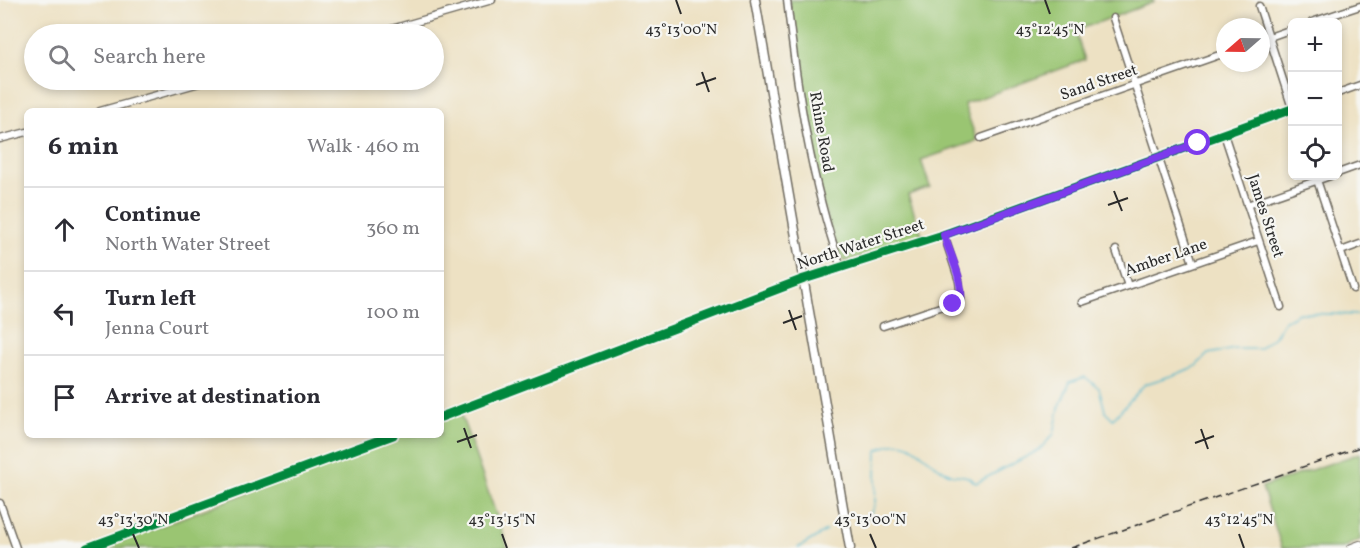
<!DOCTYPE html>
<meta charset="utf-8">
<style>
body{margin:0;font-family:Vollkorn,serif;background:#f2f2f3;color:#2b2b33}
.controls{position:absolute;right:18px;top:18px;display:grid;overflow:hidden;border-radius:9px;box-shadow:0 3px 9px #0003}
.controls button{width:54px;height:54px;display:grid;place-items:center;padding:0;border:0;border-bottom:2px solid #e1e1e2;background:#fff;color:#2b2b33;font:30px sans-serif}
.compass{position:absolute;left:1216px;top:18px;width:54px;height:54px;border-radius:50%;background:#fff;box-shadow:0 3px 9px #0003;rotate:250deg}
.stop{position:absolute;width:18px;height:18px;margin:-14px;border:4px solid #7c3aed;border-radius:50%;background:#fff}
.stop.end{background:#7c3aed;border-color:#fff;box-shadow:0 2px 6px #0008}
.list{margin:0;padding:0;list-style:none}
h2{display:flex;justify-content:space-between;align-items:center;height:78px;margin:0;padding:0 24px;font-size:26px}
h2 small{font-size:20px;font-weight:400;color:#7c7c81}
.list li{display:grid;grid-template-columns:39px 1fr auto;gap:18px;align-items:center;box-sizing:border-box;height:84px;padding:0 24px;border-top:2px solid #e1e1e2}
.list b{display:block;font-size:22px;white-space:nowrap}
.list p{margin:0;font-size:20px;white-space:nowrap;color:#7c7c81}
.list em{font-size:20px;font-style:normal;color:#7c7c81}
.icon{flex:none;width:33px;height:33px;fill:none;stroke:currentColor;stroke-width:2;stroke-linecap:round;stroke-linejoin:round}
.map{position:relative;flex:none;width:1360px;height:548px;overflow:hidden}
.search{position:absolute;background:#fff;box-shadow:0 3px 9px #0003;left:24px;top:24px;width:420px;height:66px;display:flex;align-items:center;gap:15px;box-sizing:border-box;padding:0 21px;border-radius:33px;color:#7c7c81;font-size:22px}
.panel{position:absolute;background:#fff;box-shadow:0 3px 9px #0003;left:24px;top:108px;width:420px;height:330px;border-radius:9px}
.map>svg:first-child{display:block}
.green{fill:#9ac572;stroke:#62784e;stroke-width:1.5}
.lines{fill:none;stroke-linecap:round;stroke-linejoin:round}
.stream{stroke:#4bb4c9;stroke-width:1.5}
.minor-casing{stroke:#6f6b60;stroke-width:9}
.major-casing{stroke:#6f6b60;stroke-width:10}
.highway-casing{stroke:#6f6b60;stroke-width:11}
.minor{stroke:#fff;stroke-width:6}
.major{stroke:#fff;stroke-width:8}
.highway{stroke:#fff;stroke-width:8}
.rail{stroke:#2b2b2b;stroke-width:1.5;stroke-dasharray:9 4.5;stroke-linecap:butt}
.cycleway-casing{stroke:#f6f6f2;stroke-width:13}
.cycleway{stroke:#00873e;stroke-width:9}
.route{stroke:#7c3aed;stroke-width:8}
.ticks{fill:none;stroke:#2b2b2b;stroke-width:2}
.labels{text-anchor:middle;dominant-baseline:central;stroke-width:4.5;stroke-linejoin:round;paint-order:stroke}
.street-label{font-size:16px;fill:#2b2b2b;stroke:#f6f6f2}
.ticks-label{font-size:15px;text-anchor:middle;fill:#2b2b2b;stroke:#f6f6f2;stroke-width:4.5;stroke-linejoin:round;paint-order:stroke}
</style>
<div class="map">
<svg width="1360" height="548" viewBox="0 0 1360 548">
<rect width="100%" height="100%" fill="#f6f6f2"/>
<filter id="ink" filterUnits="userSpaceOnUse"><feTurbulence type="fractalNoise" baseFrequency=".0167" numOctaves="2"/><feDisplacementMap in="SourceGraphic" scale="12" xChannelSelector="R" yChannelSelector="G"/><feConvolveMatrix kernelMatrix="1 2 1 2 8 2 1 2 1" color-interpolation-filters="sRGB"/></filter>
<filter id="wash" filterUnits="userSpaceOnUse"><feTurbulence type="fractalNoise" baseFrequency=".008" numOctaves="4" result="noise"/><feDisplacementMap in="SourceGraphic" scale="24" xChannelSelector="R" yChannelSelector="G"/><feGaussianBlur stdDeviation="1.35" result="paint"/><feColorMatrix in="noise" values="0 0 0 0 0 0 0 0 0 0 0 0 0 0 0 0 0 1.4 0 .05"/><feComposite in="paint" operator="in"/></filter>
<g filter="url(#wash)">
<rect width="100%" height="100%" fill="#ede1c3"/>
<path class="green" d="M789,0H1153L1154,2L1075,31L1085,60L964,104L977,141L921,160L930,187L908,195L923,238L844,262C826,228 819,189 812,151C803,101 796,51 789,0Z
M460,412L508,548H102L400,435H441V420Z
M1360,453V540L1343,548H1282L1262,487Z"/>
<g class="lines">
<path class="stream" d="M855,522L869,517L875,503L877,451C911,430 919,457 946,472C955,477 956,474 964,476C968,476 973,481 976,483L1039,450L1054,434L1059,408L1070,382L1085,377L1099,388L1105,411L1113,419L1145,384L1177,374L1196,366L1208,354L1235,349H1259L1274,337L1284,321L1299,313L1360,315
M798,548L826,531"/>
</g>
</g>
<g filter="url(#ink)">
<g class="lines">
<defs>
<path id="minor" d="M787,0C797,87 811,184 841,267
M1259,6L1292,108
M1113,18L1193,263
M1312,22L1360,6
M374,34L492,0
M1261,40L1292,29
M1338,93L1360,85
M100,111L210,80
M1224,134L1281,307
M981,138L1225,53
M0,139L27,132
M1338,173L1360,165
M1317,180L1353,289
M1247,205L1330,176
M1116,250L1128,286
M1341,251L1360,244
M1082,302L1258,241
M883,326L961,300L959,281L944,235
M441,417L804,279L940,236L1292,109
M0,503L16,548
M87,548L393,435"/>
<path id="major" d="M1352,548L1360,545"/>
<path id="highway" d="M755,0L850,548"/>
</defs>
<use href="#minor" class="minor-casing"/>
<use href="#major" class="major-casing"/>
<use href="#highway" class="highway-casing"/>
<use href="#minor" class="minor"/>
<use href="#major" class="major"/>
<use href="#highway" class="highway"/>
<path class="rail" d="M1071,548L1360,447"/>
<defs>
<path id="cycleway" d="M441,417L804,279L940,236L1292,109
M87,548L393,435"/>
</defs>
<use href="#cycleway" class="cycleway-casing"/>
<use href="#cycleway" class="cycleway"/>
</g>
</g>
<g class="lines" filter="url(#ink)">
<path class="route" d="M953,304L961,300C963,278 950,255 944,235L1198,143"/>
</g>
<path class="ticks" d="M676,0L681,14M1045,0L1050,14M702,72L709,92M696,85L716,78M1114,191L1122,211M1108,205L1128,198M789,310L796,330M783,323L802,316M464,428L471,448M1201,429L1208,449M457,442L477,435M1195,443L1214,436M133,534L139,548M502,534L507,548M870,534L876,548M1239,534L1244,548"/>
<g class="labels">
<g class="street-label">
<text transform="translate(1099 83) rotate(-19)">Sand Street</text>
<text transform="translate(821 132) rotate(80)">Rhine Road</text>
<text transform="translate(1265 216) rotate(72)">James Street</text>
<text transform="translate(861 245) rotate(-18)">North Water Street</text>
<text transform="translate(1166 258) rotate(-19)">Amber Lane</text>
</g>
</g>
<g class="ticks-label">
<text x="681" y="34">43°13'00"N</text>
<text x="1050" y="34">43°12'45"N</text>
<text x="133" y="524">43°13'30"N</text>
<text x="502" y="524">43°13'15"N</text>
<text x="870" y="524">43°13'00"N</text>
<text x="1239" y="524">43°12'45"N</text>
</g>
</svg>
<div class="controls">
<button>+</button>
<button>−</button>
<button><svg class="icon" aria-label="locate" viewBox="0 0 24 24"><circle cx="12" cy="12" r="6"/><path d="M12 2v4M12 18v4M2 12h4M18 12h4"/></svg></button>
</div>
<svg class="compass" viewBox="-18 -18 36 36"><path d="M0-13l5 13h-10z" fill="#e53935"/><path d="M0 13l5-13h-10z" fill="#7c7c81"/></svg>
<div class="stop" style="left:1198px;top:143px"></div>
<div class="stop end" style="left:953px;top:304px"></div>
<div class="search"><svg class="icon" aria-label="search" viewBox="0 0 24 24"><circle cx="10" cy="10" r="6"/><path d="M15 15l6 6"/></svg>Search here</div>
<section class="panel">
<h2>6 min<small>Walk · 460 m</small></h2>
<ul class="list">
<li><svg class="icon" aria-label="ahead" viewBox="0 0 24 24"><path d="M12 20V5M6 11l6-6 6 6"/></svg><div><b>Continue</b><p>North Water Street</p></div><em>360 m</em></li>
<li><svg class="icon" aria-label="left" viewBox="0 0 24 24"><path d="M17 20v-9H6M10 6l-5 5 5 5"/></svg><div><b>Turn left</b><p>Jenna Court</p></div><em>100 m</em></li>
<li><svg class="icon" aria-label="arrive" viewBox="0 0 24 24"><path d="M6 21V4h12l-3 4 3 4H6"/></svg><div><b>Arrive at destination</b></div></li>
</ul>
</section>
</div>
